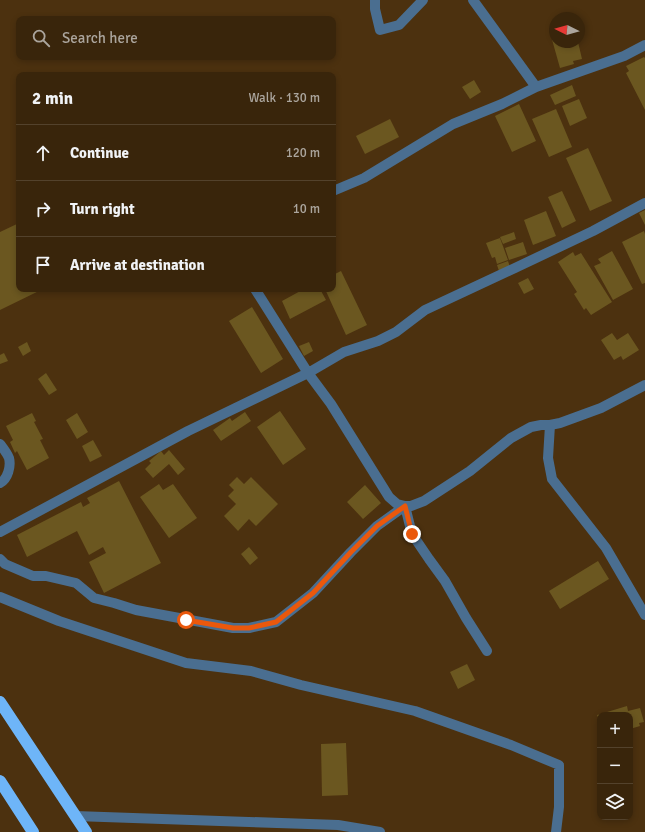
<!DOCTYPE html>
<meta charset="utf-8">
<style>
body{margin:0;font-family:Signika,sans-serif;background:#402d14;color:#f1f3f6}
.controls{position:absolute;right:12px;bottom:12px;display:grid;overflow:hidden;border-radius:8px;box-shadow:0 2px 6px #0003}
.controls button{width:36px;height:36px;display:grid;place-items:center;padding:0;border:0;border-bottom:1px solid #53422c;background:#39250b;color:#f1f3f6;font:20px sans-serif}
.compass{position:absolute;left:549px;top:12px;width:36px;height:36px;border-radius:50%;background:#39250b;box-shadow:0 2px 6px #0003;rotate:275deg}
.stop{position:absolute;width:12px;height:12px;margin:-9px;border:3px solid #ea580c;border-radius:50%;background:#fff}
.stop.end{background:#ea580c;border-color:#fff;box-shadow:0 1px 4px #0008}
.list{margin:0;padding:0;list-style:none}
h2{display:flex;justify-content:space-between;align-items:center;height:52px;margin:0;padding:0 16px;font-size:17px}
h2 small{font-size:13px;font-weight:400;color:#aba59d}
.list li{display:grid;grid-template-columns:26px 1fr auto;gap:12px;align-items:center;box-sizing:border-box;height:56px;padding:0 16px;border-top:1px solid #53422c}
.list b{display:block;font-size:15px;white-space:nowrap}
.list em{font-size:13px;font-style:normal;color:#aba59d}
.icon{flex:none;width:22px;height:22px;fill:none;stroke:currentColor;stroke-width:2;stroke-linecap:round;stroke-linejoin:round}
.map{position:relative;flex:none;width:645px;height:832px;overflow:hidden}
.search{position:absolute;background:#39250b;box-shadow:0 2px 6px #0003;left:16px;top:16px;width:320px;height:44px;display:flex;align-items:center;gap:10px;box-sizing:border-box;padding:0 14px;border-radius:8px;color:#aba59d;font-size:15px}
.panel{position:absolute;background:#39250b;box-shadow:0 2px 6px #0003;left:16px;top:72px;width:320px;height:220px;border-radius:8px}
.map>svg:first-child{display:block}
.building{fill:#6b5720}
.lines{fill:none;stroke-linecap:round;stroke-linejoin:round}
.minor{stroke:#4a6e90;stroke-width:10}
.highway{stroke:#6eb5f8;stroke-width:12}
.route{stroke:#ea580c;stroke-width:5}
</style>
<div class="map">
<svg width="645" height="832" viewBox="0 0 645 832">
<rect width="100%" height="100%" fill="#4c310f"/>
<path class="building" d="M555,35V42H578L582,59L573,61L574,64L560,68L551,36Z
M644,57L645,58V110L626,73L629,71L626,66Z
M474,80L481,92L470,99L462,87Z
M572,85L576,96L555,105L550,95Z
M579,99L587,118L570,126L562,106Z
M519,104L536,141L512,152L495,116Z
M556,109L572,147L549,157L532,119Z
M390,119L399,137L365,154L356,136Z
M588,148L612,201L590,211L566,158Z
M562,191L576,221L562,228L548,197Z
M645,210V225L639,213Z
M546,211L556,236L533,245L524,220Z
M19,223V289H43L0,310V232Z
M644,231L645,234V283L642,284L622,242Z
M514,232L516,239L503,244L500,237Z
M500,238L508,260L497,264L495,257L492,258L486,243Z
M523,242L527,254L509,260L505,248Z
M612,251L633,289L613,300L594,266L601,263L598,259Z
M573,252L575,256L581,253L612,302L591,315L586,308L584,310L574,294L577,292L558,262Z
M508,261L510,267L499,271L497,265Z
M341,271L367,325L346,335L325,289H333V275Z
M528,278L534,289L524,294L518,283Z
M304,289H320L326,300L290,319L282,301Z
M252,307L283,359L261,373L229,321Z
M612,333L617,340L628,333L639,350L623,360L621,356L614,360L601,340Z
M27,342L31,351L23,356L18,347Z
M309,342L313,351L304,356L299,346Z
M4,353L8,361L0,364V355Z
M46,373L57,390L49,395L38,379Z
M280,411L306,449L283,465L257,427Z
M245,412L251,421L221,441L213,430L230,418L232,421Z
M32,413L36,421L34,422L43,439L40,440L49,458L27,470L17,451L15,453L10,442L13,440L6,426Z
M77,413L88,432L77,439L66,420Z
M93,440L102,456L90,462L82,446Z
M169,450L185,469L178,475L169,464L153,478L145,469L151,463L149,461L161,451L164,455Z
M237,477L244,484L251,477L278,504L256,526L249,519L238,531L224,516L236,504L228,496L234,490L229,485Z
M119,481L161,563L104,593L89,562L106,553L103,547L89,555L77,531L27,557L17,535L81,502L83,507L90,503L87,498Z
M159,484L163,490L173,484L197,518L169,538L140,497Z
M365,485L381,503L363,519L347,502Z
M249,547L258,558L250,565L241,554Z
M598,561L609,579L560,609L549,591Z
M467,664L475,680L458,689L450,672Z
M627,706L628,711L640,708L644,722L639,723L640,726L630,729V715H600V723L597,715Z
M346,743L348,795L322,796L321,744Z"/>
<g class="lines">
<path class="minor" d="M375,0V9L380,30L399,25L423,0
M473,0L536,87
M333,191L364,178L453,124L502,104L536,87L624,56L645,45
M255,289L308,373L331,404L389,497L397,504L405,506H411L424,501L470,471L511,438L531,427L541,425H550L560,423L601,408L645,385
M550,425L548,458L552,479L606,548L645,615
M0,444C3,448 7,453 9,458C11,466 8,479 0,483
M0,532L188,431L308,373L344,352L378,341L396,332L425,310L515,268L593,231L645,203
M0,559L5,564L33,576H46L76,583L94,598L114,603L136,610L233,628H249L276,622L313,593L351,552L377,526L405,506L412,534L429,559L445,581L466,618L487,651
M0,597L59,621L186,663L251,671L301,685L415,711L511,745L559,765V807L556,832
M75,816L338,825L380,832"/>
<path class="highway" d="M0,702L86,832
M0,781L33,832"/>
</g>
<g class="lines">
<path class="route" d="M186,620L233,628H249L276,622L313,593L351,552L377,526L405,506L412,534"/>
</g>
</svg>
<div class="controls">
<button>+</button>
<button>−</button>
<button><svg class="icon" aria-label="layers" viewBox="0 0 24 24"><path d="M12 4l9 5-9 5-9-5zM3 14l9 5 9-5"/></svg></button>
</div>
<svg class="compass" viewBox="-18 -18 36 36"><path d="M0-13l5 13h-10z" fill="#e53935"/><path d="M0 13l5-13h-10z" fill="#aba59d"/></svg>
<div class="stop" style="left:186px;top:620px"></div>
<div class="stop end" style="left:412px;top:534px"></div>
<div class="search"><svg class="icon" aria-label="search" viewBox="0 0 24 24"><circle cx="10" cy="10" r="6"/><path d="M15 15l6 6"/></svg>Search here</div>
<section class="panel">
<h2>2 min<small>Walk · 130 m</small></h2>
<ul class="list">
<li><svg class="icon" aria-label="ahead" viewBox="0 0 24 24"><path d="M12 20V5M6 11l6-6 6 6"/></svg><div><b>Continue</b></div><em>120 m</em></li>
<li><svg class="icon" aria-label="right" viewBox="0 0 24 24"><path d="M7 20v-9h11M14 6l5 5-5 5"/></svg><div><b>Turn right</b></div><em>10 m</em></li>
<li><svg class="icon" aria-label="arrive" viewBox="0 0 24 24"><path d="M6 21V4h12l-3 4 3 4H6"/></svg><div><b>Arrive at destination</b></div></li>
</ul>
</section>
</div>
